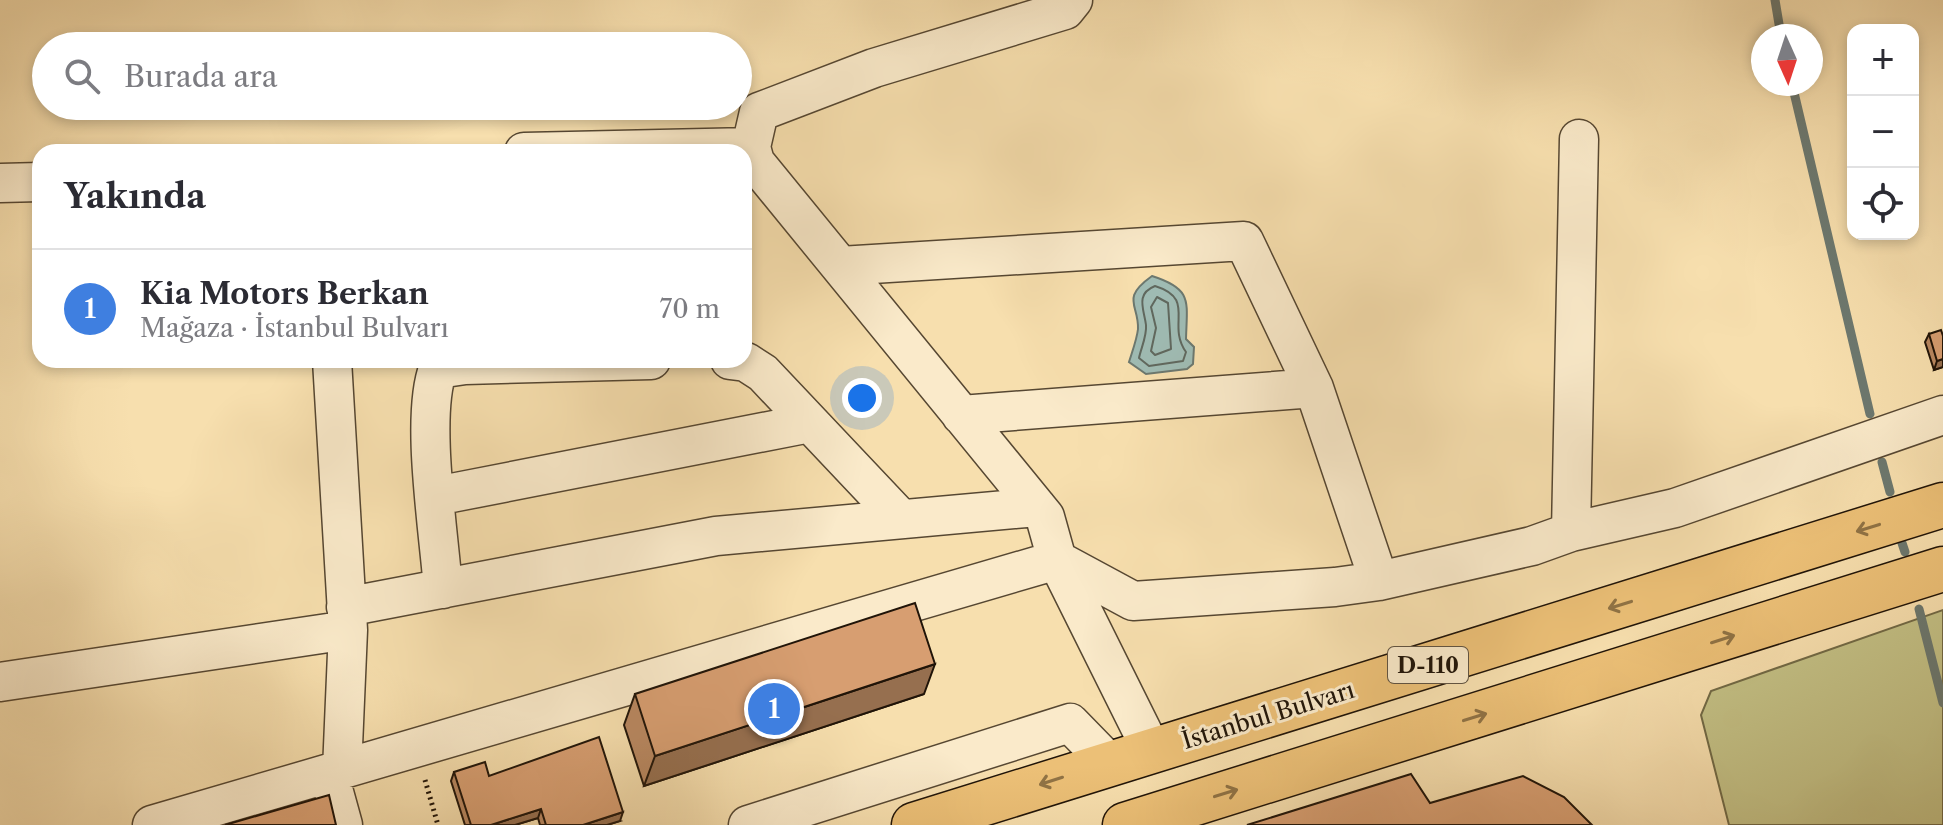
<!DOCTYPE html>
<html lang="tr">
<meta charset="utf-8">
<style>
body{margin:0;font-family:"Libre Caslon Text",serif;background:#f7f7f7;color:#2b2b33}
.controls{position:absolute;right:24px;top:24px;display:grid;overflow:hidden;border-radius:16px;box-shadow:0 4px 12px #0003}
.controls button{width:72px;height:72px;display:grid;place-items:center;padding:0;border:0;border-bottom:2px solid #e1e1e2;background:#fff;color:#2b2b33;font:40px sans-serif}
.compass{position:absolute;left:1751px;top:24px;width:72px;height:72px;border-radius:50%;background:#fff;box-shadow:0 4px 12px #0003;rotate:177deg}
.you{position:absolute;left:862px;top:398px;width:28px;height:28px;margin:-20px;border:6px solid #fff;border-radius:50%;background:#1a73e8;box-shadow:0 0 0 12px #1a73e833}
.badge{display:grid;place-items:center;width:52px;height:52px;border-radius:50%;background:#2563eb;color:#fff;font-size:26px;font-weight:700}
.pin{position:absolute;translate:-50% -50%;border:4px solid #fff;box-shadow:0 2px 8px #0006}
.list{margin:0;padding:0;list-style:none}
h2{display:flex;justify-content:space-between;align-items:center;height:104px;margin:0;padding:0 32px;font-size:34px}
h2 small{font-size:26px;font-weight:400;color:#7c7c81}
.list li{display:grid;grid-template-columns:52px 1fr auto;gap:24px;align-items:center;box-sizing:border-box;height:120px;padding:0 32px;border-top:2px solid #e1e1e2}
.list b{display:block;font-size:30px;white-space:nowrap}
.list p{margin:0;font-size:26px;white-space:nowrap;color:#7c7c81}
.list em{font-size:26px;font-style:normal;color:#7c7c81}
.icon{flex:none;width:44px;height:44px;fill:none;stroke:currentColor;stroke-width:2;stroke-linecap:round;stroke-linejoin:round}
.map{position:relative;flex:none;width:1943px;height:825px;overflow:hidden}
.search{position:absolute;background:#fff;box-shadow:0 4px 12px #0003;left:32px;top:32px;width:720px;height:88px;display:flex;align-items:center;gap:20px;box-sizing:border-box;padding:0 28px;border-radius:44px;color:#7c7c81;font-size:30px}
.panel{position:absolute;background:#fff;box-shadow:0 4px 12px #0003;left:32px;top:144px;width:720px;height:224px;border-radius:24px}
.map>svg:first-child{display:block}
.green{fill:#c3c085;stroke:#726a46;stroke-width:2}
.water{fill:#9fbbb3;stroke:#6c786f;stroke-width:2}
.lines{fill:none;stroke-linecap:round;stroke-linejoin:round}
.shore{stroke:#60685e;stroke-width:2}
.stream{stroke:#6c786f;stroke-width:9}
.minor-casing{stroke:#564732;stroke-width:41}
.highway-casing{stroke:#201408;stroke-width:47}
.path{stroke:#201408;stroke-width:5;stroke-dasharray:2 4;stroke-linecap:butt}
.minor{stroke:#faeaca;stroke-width:38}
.highway{stroke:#ecc077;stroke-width:44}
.wall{fill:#b98861;stroke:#201408;stroke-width:2}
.shaded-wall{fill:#966f4f;stroke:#201408;stroke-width:2}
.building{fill:#d79e71;stroke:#201408;stroke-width:2}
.oneway{stroke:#907345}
.labels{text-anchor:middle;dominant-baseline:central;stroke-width:6;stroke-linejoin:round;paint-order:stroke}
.shield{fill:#faeaca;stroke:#615442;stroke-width:2}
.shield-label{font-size:22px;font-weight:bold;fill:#201408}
.street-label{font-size:24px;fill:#201408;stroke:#faeaca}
</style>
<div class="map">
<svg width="1943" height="825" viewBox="0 0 1943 825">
<rect width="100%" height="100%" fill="#f7dfae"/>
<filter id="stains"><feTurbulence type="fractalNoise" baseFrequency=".0025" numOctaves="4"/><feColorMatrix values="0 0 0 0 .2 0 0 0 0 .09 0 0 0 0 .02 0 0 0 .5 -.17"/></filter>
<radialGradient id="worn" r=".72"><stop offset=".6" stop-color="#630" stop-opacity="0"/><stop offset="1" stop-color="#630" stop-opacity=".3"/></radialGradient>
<path class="green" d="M1943,610V825H1729L1701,715L1711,691Z"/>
<path class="water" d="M1152,276C1193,289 1187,301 1186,339L1194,347L1193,364L1187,369L1146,374L1129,362C1132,352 1137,339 1138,329C1139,304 1120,299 1152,276Z"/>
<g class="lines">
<path class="shore" d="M1155,286C1197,299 1166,324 1186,352L1183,361L1149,366L1139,358C1141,348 1147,336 1146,325C1144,309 1135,294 1155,286Z
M1157,297L1168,303L1171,349L1155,355L1151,351L1156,328L1151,307Z"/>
<path class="stream" d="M1775,0L1781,36
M1792,84L1870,414
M1882,462L1890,492
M1902,543L1905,552
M1919,609L1943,703"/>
<defs>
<path id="minor" d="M1073,0L1065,10L874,68L759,112L751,147L755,162L1045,517L1057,560L1152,751
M524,152L751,147
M0,183L40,182
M840,266L1244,241L1314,388L1379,581
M332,360L348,630L342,770
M730,360L746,362L763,373L901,519
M961,415L1314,388
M436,496L810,423
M1571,532L1579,139
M443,589C439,533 420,417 438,369L465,365L651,360
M346,607L716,536L1037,507
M0,682L348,630
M329,774L343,825
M152,825L1057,560L1133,601L1335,587L1379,581L1532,546L1571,532L1675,508L1943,415
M748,825L1070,723L1109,763"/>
<path id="highway" d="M914,825L1943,505
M1125,825L1943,569"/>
</defs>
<use href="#minor" class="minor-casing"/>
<use href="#highway" class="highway-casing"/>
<path class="path" d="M425,780L438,825"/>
<use href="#minor" class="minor"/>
<use href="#highway" class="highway"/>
</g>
<path class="wall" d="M1929,334L1943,367L1934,370L1925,342Z
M635,694H924L644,786L624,725Z
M454,772L489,776L620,821L607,825H540L538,818L515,825H465L451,781Z"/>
<path class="shaded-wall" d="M1943,359V367L1934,370L1937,361Z
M935,664L924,694L644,786L655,756Z
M541,809L538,818L515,825H491Z
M623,812L620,821L607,825H583Z"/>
<path class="building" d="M1941,330L1943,336V359L1937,361L1929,334Z
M915,603L935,664L655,756L635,694Z
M599,737L623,812L583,825H546L541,809L491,825H471L454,772L485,762L489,776Z
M1411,774L1430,803L1523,776L1564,797L1592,825H1247Z
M329,795L336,825H225Z"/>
<defs><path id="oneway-shaft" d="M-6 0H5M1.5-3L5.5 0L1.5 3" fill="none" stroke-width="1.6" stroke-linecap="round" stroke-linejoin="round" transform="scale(2)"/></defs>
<g class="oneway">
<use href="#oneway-shaft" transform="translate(1868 528) rotate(163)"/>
<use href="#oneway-shaft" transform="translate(1620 605) rotate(163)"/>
<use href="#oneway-shaft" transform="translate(1723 639) rotate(-18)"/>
<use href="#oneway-shaft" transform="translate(1475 717) rotate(-17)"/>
<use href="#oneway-shaft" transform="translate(1051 781) rotate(162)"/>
<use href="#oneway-shaft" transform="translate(1226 793) rotate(-17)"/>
</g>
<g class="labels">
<rect class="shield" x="1388" y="647" width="80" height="36" rx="6"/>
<g class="shield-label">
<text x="1428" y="665">D-110</text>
</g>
<g class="street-label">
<text transform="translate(1268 715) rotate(-17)">İstanbul Bulvarı</text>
</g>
</g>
<rect width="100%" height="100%" filter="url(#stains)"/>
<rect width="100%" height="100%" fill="url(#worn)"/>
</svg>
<div class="controls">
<button>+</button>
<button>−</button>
<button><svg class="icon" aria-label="locate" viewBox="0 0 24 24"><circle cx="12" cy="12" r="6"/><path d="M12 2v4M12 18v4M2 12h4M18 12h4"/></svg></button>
</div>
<svg class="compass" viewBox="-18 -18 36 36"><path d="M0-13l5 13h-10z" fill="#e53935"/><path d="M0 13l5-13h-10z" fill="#7c7c81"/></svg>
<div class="you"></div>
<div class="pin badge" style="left:774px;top:709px;background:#3f7fe0">1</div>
<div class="search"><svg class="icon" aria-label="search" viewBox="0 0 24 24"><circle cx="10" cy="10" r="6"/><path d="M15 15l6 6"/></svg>Burada ara</div>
<section class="panel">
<h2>Yakında<small></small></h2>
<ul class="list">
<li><span class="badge" style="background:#3f7fe0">1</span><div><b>Kia Motors Berkan</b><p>Mağaza · İstanbul Bulvarı</p></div><em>70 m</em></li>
</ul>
</section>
</div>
